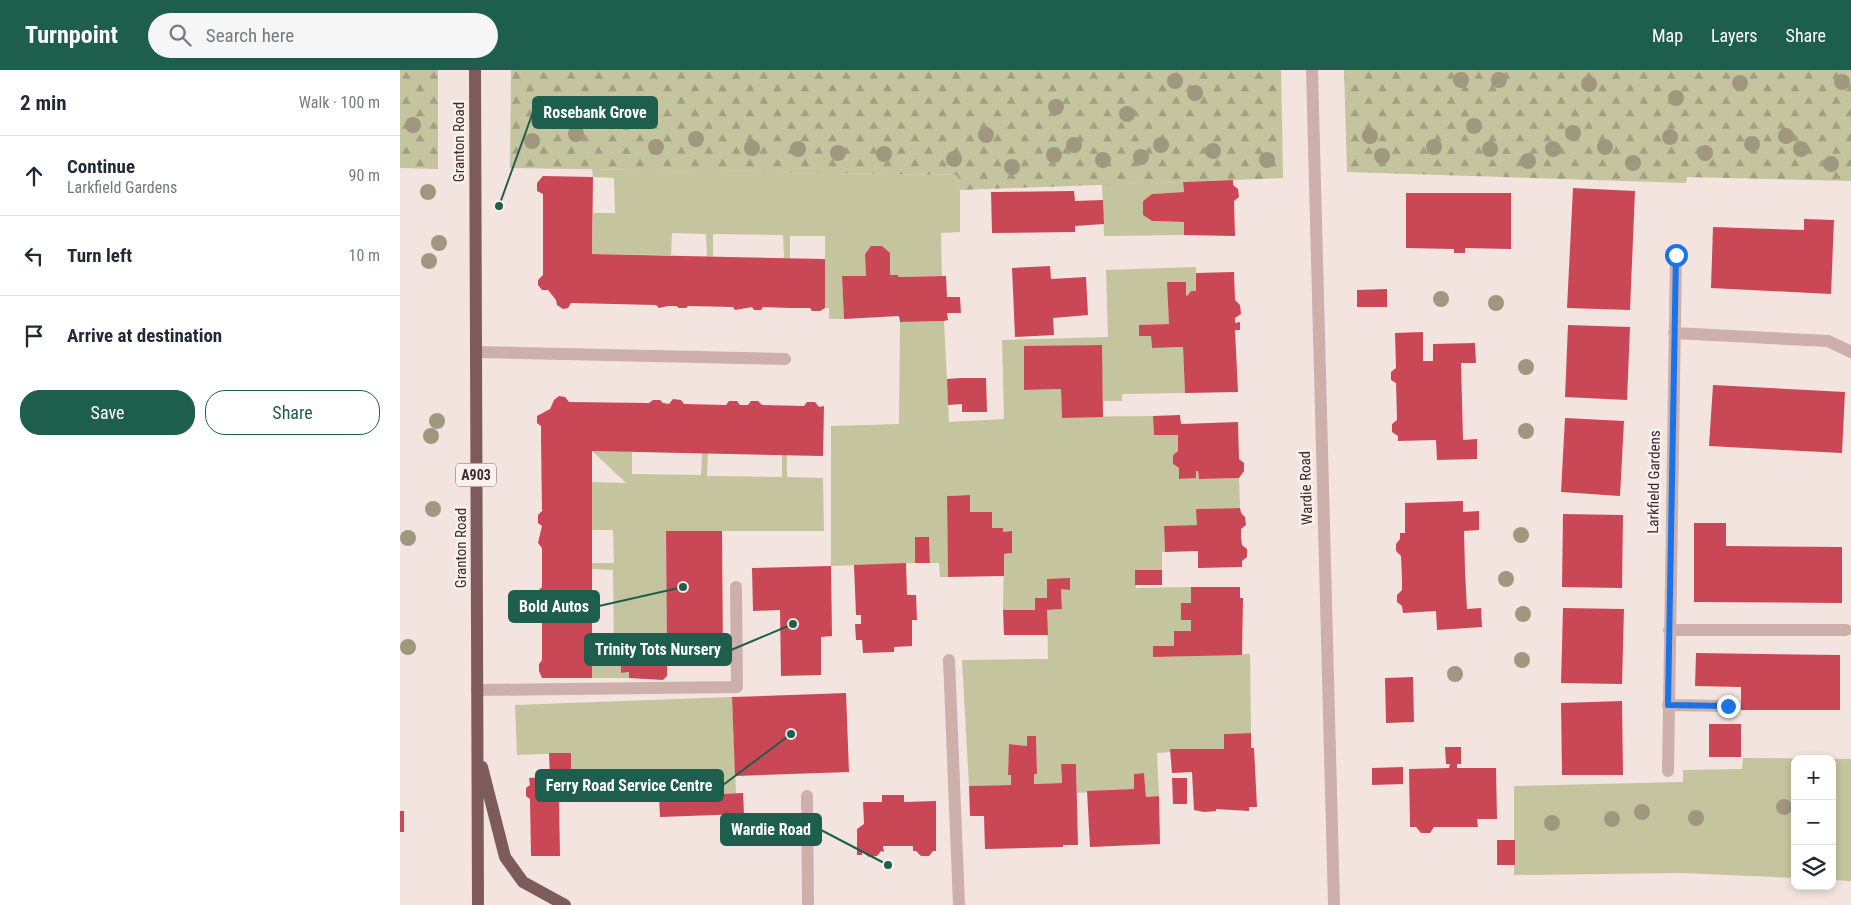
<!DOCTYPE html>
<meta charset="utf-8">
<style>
body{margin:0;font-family:"Roboto Condensed",sans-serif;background:#f6f6f7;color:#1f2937}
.controls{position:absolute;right:15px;bottom:15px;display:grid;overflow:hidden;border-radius:10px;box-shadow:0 2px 8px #0003}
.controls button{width:45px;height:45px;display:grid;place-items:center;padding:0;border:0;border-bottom:1px solid #e0e1e3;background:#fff;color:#1f2937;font:25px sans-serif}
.stop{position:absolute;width:15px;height:15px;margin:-11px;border:4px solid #1a73e8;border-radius:50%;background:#fff}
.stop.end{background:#1a73e8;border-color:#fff;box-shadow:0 1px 5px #0008}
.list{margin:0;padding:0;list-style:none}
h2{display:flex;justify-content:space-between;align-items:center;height:65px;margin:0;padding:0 20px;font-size:21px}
h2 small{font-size:16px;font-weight:400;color:#747a83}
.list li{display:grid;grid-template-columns:32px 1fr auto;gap:15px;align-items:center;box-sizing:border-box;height:80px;padding:0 20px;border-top:1px solid #e0e1e3}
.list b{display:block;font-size:19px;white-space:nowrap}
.list p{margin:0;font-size:16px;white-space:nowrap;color:#747a83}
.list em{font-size:16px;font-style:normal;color:#747a83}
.actions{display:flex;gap:10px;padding:15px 20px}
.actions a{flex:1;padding:11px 0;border:1px solid #1e5e4c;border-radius:20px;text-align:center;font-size:18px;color:#1e5e4c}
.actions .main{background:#1e5e4c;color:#fff}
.icon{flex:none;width:28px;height:28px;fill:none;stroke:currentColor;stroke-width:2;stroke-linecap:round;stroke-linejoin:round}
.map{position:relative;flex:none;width:1451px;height:835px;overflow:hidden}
header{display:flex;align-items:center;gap:30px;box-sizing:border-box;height:70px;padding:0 25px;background:#1e5e4c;color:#fff}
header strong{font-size:24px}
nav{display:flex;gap:28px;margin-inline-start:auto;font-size:18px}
.search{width:350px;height:45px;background:#f6f6f7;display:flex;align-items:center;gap:12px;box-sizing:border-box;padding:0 18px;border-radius:28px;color:#747a83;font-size:19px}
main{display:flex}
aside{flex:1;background:#fff}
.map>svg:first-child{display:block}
.green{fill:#c4c49f}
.forest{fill:url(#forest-firs)}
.building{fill:#ca4856}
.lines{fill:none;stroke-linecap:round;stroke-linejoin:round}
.minor{stroke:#cdafab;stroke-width:12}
.major{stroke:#7d5b5b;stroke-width:12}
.tree{fill:#9f987e}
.route{stroke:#1a73e8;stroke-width:6}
.labels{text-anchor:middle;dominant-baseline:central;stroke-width:5;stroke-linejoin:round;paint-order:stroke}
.shield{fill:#fbf0ed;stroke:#756565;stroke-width:1}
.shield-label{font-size:14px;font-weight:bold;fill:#3b2a2b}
.street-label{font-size:15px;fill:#3b2a2b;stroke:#fbf0ed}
.leader{fill:none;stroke:#1e5e4c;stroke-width:2}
.callout-dot{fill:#1e5e4c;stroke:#fbf0ed;stroke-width:2}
.callout{fill:#1e5e4c;stroke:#1e5e4c;stroke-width:2}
.callout-label{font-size:16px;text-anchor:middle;font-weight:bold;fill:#fff}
</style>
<header>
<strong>Turnpoint</strong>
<div class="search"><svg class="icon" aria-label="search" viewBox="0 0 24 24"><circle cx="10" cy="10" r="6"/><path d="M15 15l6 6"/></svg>Search here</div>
<nav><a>Map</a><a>Layers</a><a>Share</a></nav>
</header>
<main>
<aside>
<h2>2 min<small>Walk · 100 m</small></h2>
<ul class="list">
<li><svg class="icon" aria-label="ahead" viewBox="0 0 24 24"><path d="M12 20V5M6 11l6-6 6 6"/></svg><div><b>Continue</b><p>Larkfield Gardens</p></div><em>90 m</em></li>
<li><svg class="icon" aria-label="left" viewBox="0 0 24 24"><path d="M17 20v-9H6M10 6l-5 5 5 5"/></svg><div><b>Turn left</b></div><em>10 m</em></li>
<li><svg class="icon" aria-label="arrive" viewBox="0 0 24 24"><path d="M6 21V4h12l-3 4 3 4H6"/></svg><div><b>Arrive at destination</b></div></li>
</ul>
<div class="actions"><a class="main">Save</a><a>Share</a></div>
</aside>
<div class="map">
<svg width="1451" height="835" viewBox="0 0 1451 835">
<defs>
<pattern id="forest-firs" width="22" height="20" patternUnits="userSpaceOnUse" patternTransform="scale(1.25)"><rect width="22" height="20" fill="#c4c49f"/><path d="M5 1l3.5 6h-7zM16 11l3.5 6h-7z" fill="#a09f82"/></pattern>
</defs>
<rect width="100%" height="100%" fill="#f4e4e0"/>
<path class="green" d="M192,99L557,105L560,120V162L541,163L542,206L498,207V205H490V183L471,176L465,184L466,206L442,207L444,249H429V238H425V166H390V188H384L383,165L313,164V186L307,187L306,164L272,163L271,185L192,184L193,143H215L214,108L193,107Z
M783,112L784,122L752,124L743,131V145L752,151L784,152V165L704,166L702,114Z
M796,197V221H791L788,225L786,226V212H768L769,254L739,255V266H751L752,278L783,277L785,323L722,324V331H703L701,275L624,277V320L661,319L662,347L753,346L754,365H778V381L773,385V394L779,398V409L795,408L796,401H798L799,409L839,408L840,438L797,439V455L764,456L765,482H762V500H735L736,518L791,517V533H781V550H791V561H774V576H753V587L850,584L851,663L824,664V679H771V682L757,683L759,726L746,727L744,703L734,704V719L677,723L676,694L661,695L662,713L634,714V704H637L636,666H627V676L609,674L608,705H611V715L569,716L562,590L648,589L647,540L662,539L661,519H670V509H647V528L635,540H603L604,484L612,483V462H603V458H592V442H570L569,425L547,426L548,507H540L539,493H530L529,467L515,468V493L431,496V356L499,354L500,252L544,251L549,352L604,349L602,270L708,267L706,200Z
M192,381L232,382V404L301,405L302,383H308L307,406L382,407V385H387V407L423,408L424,461H266L267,587H221L222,603L229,602V608H192V571H214L213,500L192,499V493H214L213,460H192V412L226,413Z
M332,627L336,723L234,726V699L205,700V704L171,705L170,683L117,685L115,635Z
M1343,688L1451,689V811L1432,810V689H1395V808L1282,803L1114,805V716L1283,712V700L1342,699Z"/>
<path class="forest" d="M0,0H38V99L0,98Z
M111,0H881L883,108L560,120L557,105L110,98Z
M944,0H1451V111L1287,107L1286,113L947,102Z"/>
<path class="building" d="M143,106L193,107L192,184L425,189V238L420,241H412L410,238H389L363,237L361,240H354L352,237L335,240L333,237L288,236L286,238H279L276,236H268L259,238L256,235L171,233L168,238L163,239L157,235L156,230L148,220H142L138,215V210L143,205V124L137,121V113Z
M833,110V115L838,119L839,127L834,131L835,166L784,165V152L752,151L743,145V131L752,124L784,122L783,112Z
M1173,118L1235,121L1230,240L1167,238Z
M674,121L675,131L703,130L704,154L675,156V162L592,163L591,122Z
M1006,123H1111V179L1065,178V183H1054V179L1006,178Z
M1404,149L1434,150L1431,224L1311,218L1313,157L1404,160Z
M471,176H482L490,183V205H498V207L546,206L547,227H560L561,243H547L548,250L544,251L500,252L499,246L444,249L442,206H466L465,184Z
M650,196L651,209L686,207L688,245L653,248L654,265L615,267L612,198Z
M834,202L835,230L840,235L841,244L835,248V253L840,252V260H835L838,322L785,323L783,277L752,278L751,266H739V255L769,254L767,212H786V226L788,225L791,221H796V203Z
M987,219V237H957V220Z
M1168,255L1230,257L1227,330L1165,327Z
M1023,262V291H1033V274L1075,273L1076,293H1061L1063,370L1077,369V389L1037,390L1036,370L998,371V366L992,362V354L997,350L996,313L991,310V302L996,298L995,263Z
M702,275L703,347L662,348L661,319L624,320V276Z
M561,308H586L587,342H562V334L548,335L547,309Z
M1313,315L1445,322L1442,383L1309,376Z
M159,326L165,327L169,332L249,333L253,330H260L263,333L269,334L273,329L281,330L284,334L326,335L329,331H337L340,335H348L351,331H358L362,335L404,336L407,332H415L419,337L424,336L423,386L192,381V608H142L139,601V594L142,590V552L138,547V540L142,537L138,521L142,517V478L138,473L142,456L138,453V445L142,441L141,369V356L137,353V346L150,339L154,330Z
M780,345L781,354L838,352L839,389L844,393V401L839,408L799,409L798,401H796V408L779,409V398L773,394V385L778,381V365H754L753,346Z
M1165,348L1224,351L1220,426L1161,422Z
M570,425V442H592V458H603V462L612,461V483L604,484V506L548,507L547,426Z
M1063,431V442L1079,441V460L1064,461L1065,501L1067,539L1081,538L1082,557L1037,560L1036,541L1003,543L1002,536L997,532V525L1002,520V509L1001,486L996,481V474L1000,469V463H1005V433Z
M840,438L841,443L845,447L846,455L841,459V467L842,475L847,479V487L842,491V497L798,498V481L765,482L764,456L797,455L796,439Z
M1163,444L1223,445L1222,518L1162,517Z
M1294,453H1326V476L1442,477V533L1294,532Z
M266,461H322L323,586L267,587Z
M515,467H529L530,493H515Z
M506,493L507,525H516L517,550H512V576L494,577V582L463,583L462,570H456L455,554H461V545H456L454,495Z
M431,496L432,566L421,567V605L381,606L380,540L353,541L352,498Z
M735,500H762V515H735Z
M670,508V520L661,519L662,539L647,540L648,565H604L603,540H635V528H647V509Z
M791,517H840V528H843L842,585L753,587V576H774V561H791V550H781V533H791Z
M1163,538L1224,539L1222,614L1161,613Z
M1296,583L1440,585V640H1341V617L1295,616Z
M221,587H267V606L263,610L229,608V602L221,603Z
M1013,607L1014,652L986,653L985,608Z
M446,623L449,702L335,706L332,627Z
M1222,631L1223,705H1162L1161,633Z
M1309,654H1341V687H1309Z
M851,663V678H854L857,737H849V741L816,739V741L804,742L794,740L792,702L772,703L770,679H824V664Z
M627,666H636L637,704H634V714L662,713L661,694H676L678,775H663V777L585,779L584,746H570L569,716L611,715V705H608L609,674L627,676Z
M1045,677H1061V694H1057V698H1096L1097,749H1077L1078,757H1034L1030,763H1021L1016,757H1010L1009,699L1049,698L1050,694H1046Z
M149,683H171V705L205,704V700L234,699V726L159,729L160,786H131L130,729L126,726V718L130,715L129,708L150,707Z
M1003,697V714L972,715V698Z
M744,703L746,727L759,726L760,774L690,777L687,721L734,719V704Z
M772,708H787V734H773Z
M343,723L344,744L260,747L259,726Z
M482,725H504V732L536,731V781H533L529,786H521L516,781H513V776H483L484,782L481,781L477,786L469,787L462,782V785H457V759L464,754L463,732H482Z
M0,741H4V762H0Z
M1097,770H1115V795H1097Z"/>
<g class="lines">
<path class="minor" d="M912,0L934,835
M1274,263L1428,271L1451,282
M76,282L385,289
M1269,560H1446
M549,590L559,835
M77,620L337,617L336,517
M1268,635L1328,636
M1268,701L1276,185
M407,726L408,835"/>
<path class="major" d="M75,0L78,835
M82,697L105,787L123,812L165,835"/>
</g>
<g class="tree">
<circle cx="1061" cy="10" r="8"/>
<circle cx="1099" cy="10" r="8"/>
<circle cx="775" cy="11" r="8"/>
<circle cx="1442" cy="12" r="8"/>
<circle cx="1340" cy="13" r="8"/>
<circle cx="1189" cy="14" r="8"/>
<circle cx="795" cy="23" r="8"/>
<circle cx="1276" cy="28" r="8"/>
<circle cx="656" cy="37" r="8"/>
<circle cx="727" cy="44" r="8"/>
<circle cx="139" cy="50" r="8"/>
<circle cx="226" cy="52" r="8"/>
<circle cx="13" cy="55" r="8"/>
<circle cx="1074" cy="56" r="8"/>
<circle cx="1173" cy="63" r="8"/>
<circle cx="176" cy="64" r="8"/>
<circle cx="586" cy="65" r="8"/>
<circle cx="970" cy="66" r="8"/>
<circle cx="1386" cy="66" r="8"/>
<circle cx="1270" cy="67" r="8"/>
<circle cx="296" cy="69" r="8"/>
<circle cx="132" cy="71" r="8"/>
<circle cx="1352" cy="74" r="8"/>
<circle cx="674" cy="75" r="8"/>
<circle cx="761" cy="75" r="8"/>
<circle cx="256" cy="77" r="8"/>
<circle cx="1034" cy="77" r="8"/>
<circle cx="1205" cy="77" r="8"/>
<circle cx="352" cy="78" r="8"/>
<circle cx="398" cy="79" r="8"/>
<circle cx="1090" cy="79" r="8"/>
<circle cx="1153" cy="79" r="8"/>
<circle cx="1401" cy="79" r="8"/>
<circle cx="813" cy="81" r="8"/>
<circle cx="438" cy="83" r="8"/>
<circle cx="1305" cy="83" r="8"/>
<circle cx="484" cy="84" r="8"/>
<circle cx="654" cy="85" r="8"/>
<circle cx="982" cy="86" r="8"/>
<circle cx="741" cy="87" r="8"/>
<circle cx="554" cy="89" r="8"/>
<circle cx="703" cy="90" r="8"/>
<circle cx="867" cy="90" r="8"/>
<circle cx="1128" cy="91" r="8"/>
<circle cx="1233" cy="93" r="8"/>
<circle cx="1431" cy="94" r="8"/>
<circle cx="612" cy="97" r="8"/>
<circle cx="28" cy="122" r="8"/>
<circle cx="39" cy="173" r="8"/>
<circle cx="29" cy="191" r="8"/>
<circle cx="1041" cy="229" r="8"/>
<circle cx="1096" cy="233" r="8"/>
<circle cx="1126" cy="297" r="8"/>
<circle cx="37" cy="351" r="8"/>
<circle cx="1126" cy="361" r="8"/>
<circle cx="31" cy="366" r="8"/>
<circle cx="33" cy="439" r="8"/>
<circle cx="1121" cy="465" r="8"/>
<circle cx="8" cy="468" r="8"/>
<circle cx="1106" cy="509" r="8"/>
<circle cx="1123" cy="544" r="8"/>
<circle cx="8" cy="577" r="8"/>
<circle cx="1122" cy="590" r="8"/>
<circle cx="1055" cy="604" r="8"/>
<circle cx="1384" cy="737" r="8"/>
<circle cx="1242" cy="742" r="8"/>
<circle cx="1296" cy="748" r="8"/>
<circle cx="1212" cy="749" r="8"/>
<circle cx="1152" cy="753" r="8"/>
</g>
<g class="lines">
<path class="route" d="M1276,185L1268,635L1328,636"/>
</g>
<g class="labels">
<rect class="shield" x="56" y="393.5" width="40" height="23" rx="4"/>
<g class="shield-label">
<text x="76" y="405">A903</text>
</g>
<g class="street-label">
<text transform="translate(59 72) rotate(-90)">Granton Road</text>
<text transform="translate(1254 412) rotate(-89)">Larkfield Gardens</text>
<text transform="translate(906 418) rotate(-92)">Wardie Road</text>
<text transform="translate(61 478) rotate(-90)">Granton Road</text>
</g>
</g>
<path class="leader" d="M99 136L133 42M283 517L199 536M393 554L331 580M391 664L323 715M488 795L421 760"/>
<g class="callout-dot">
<circle cx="99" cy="136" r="5"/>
<circle cx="283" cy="517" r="5"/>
<circle cx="393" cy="554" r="5"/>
<circle cx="391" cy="664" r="5"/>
<circle cx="488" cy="795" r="5"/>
</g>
<g class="callout">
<rect x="133" y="27" width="124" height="31" rx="5"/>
<rect x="109" y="521" width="90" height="31" rx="5"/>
<rect x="185" y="564" width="146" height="31" rx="5"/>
<rect x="136" y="700" width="187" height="31" rx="5"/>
<rect x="321" y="744" width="100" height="31" rx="5"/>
</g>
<g class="callout-label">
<text x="195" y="48">Rosebank Grove</text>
<text x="154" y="542">Bold Autos</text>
<text x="258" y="585">Trinity Tots Nursery</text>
<text x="229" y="721">Ferry Road Service Centre</text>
<text x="371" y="765">Wardie Road</text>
</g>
</svg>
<div class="controls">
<button>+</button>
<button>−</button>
<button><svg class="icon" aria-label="layers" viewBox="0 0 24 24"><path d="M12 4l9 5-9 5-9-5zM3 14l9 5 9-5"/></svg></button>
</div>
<div class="stop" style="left:1276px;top:185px"></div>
<div class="stop end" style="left:1328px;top:636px"></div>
</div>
</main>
